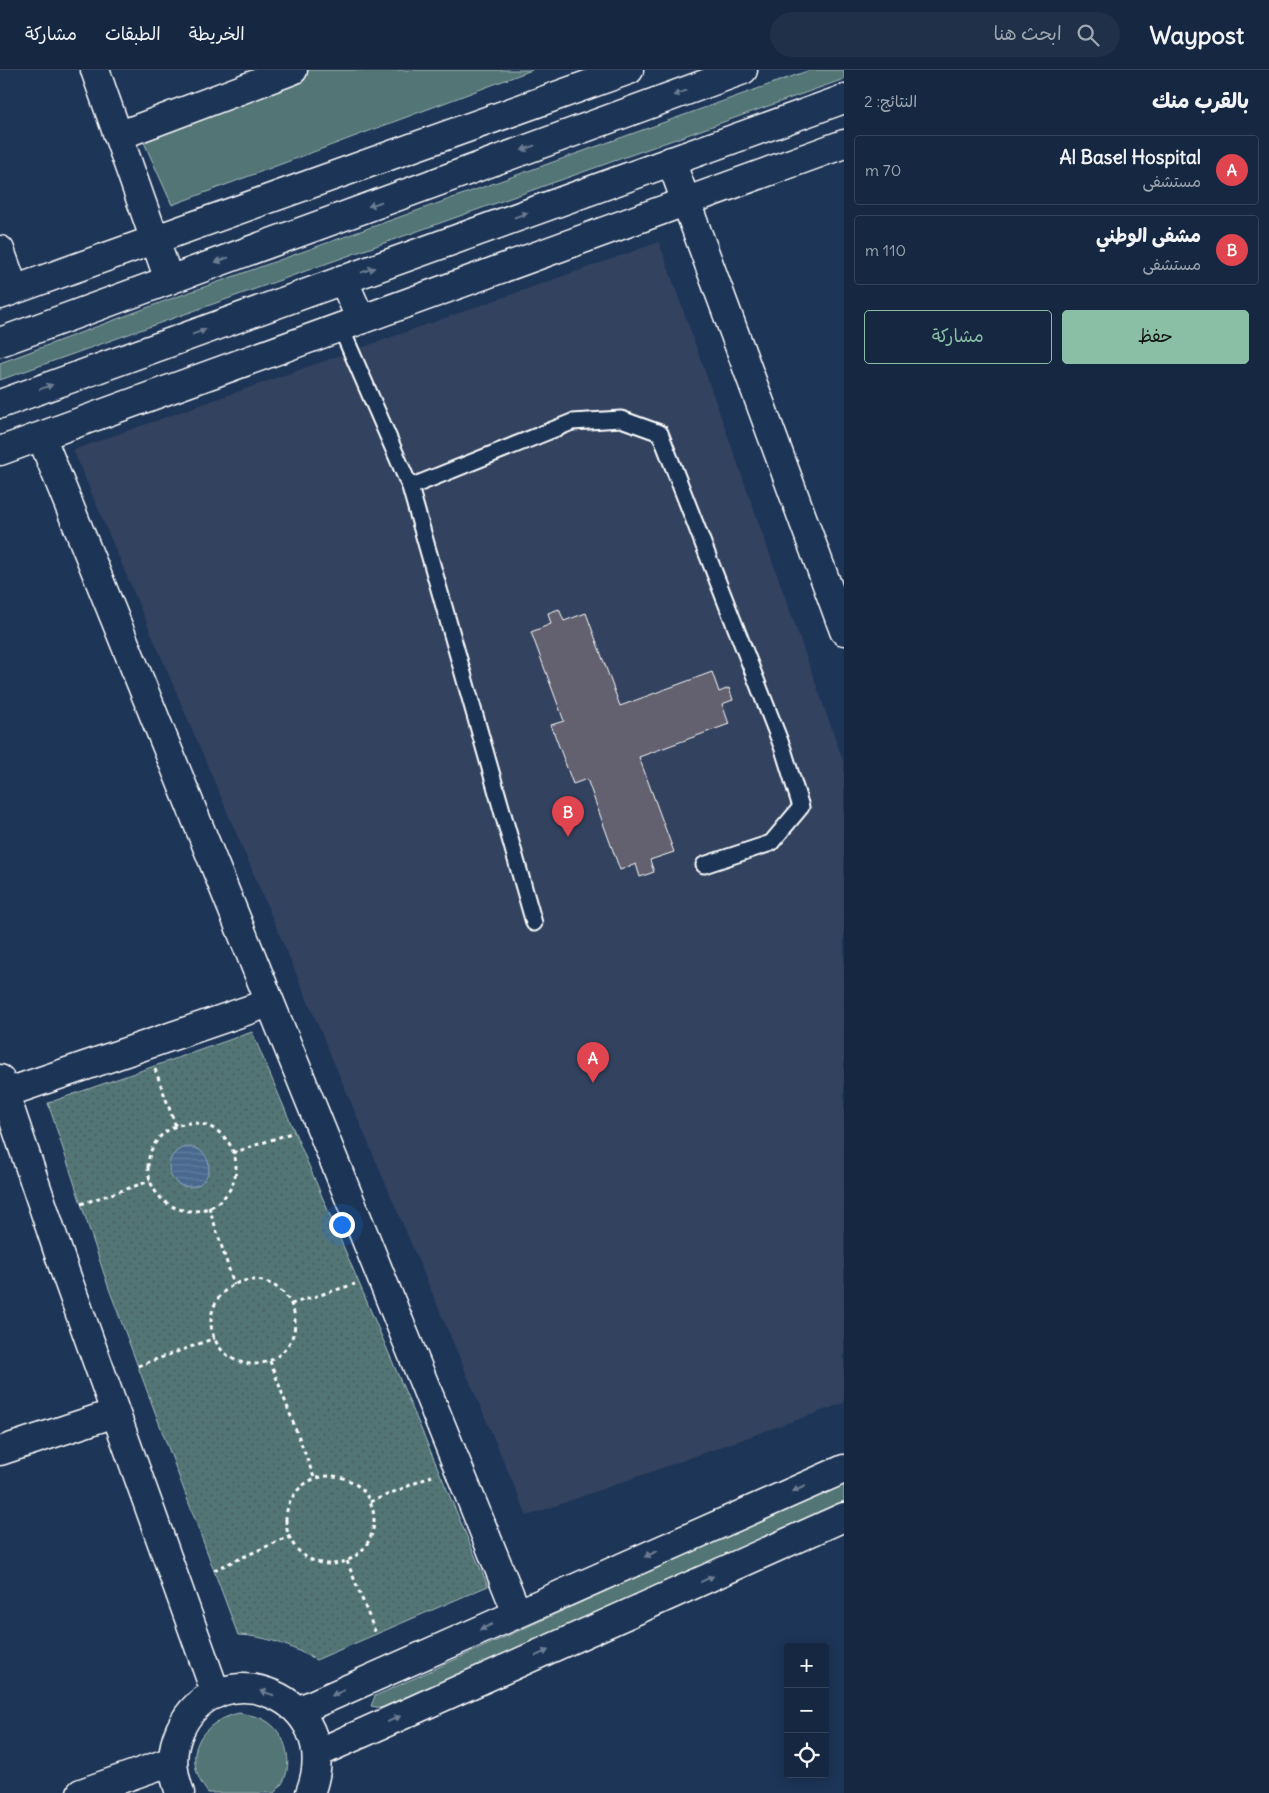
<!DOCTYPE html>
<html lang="ar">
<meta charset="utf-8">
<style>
body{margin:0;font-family:Delius,"Playpen Sans Arabic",sans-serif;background:#1f3048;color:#f1f3f6;direction:rtl}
.controls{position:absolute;right:15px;bottom:15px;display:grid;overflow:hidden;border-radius:5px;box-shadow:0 2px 12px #0003}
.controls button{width:45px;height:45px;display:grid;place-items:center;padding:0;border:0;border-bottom:1px solid #35445a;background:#162841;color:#f1f3f6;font:25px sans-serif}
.you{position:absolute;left:341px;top:1154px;width:18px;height:18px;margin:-12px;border:4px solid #fff;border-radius:50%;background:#1a73e8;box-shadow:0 0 0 8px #1a73e833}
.badge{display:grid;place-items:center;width:32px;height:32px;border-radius:50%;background:#8abfa5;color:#fff;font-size:16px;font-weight:700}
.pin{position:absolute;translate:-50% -41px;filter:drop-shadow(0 1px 2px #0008)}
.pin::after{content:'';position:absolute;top:26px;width:18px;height:15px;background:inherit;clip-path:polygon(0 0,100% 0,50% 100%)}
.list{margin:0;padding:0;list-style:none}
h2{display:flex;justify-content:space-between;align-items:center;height:65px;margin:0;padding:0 20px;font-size:21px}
h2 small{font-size:16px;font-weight:400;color:#9ea6b1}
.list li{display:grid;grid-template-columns:32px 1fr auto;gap:15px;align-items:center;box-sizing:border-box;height:70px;margin:0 10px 10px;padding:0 10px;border:1px solid #35445a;border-radius:5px}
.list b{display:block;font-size:19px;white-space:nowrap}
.list p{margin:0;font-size:16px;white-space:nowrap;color:#9ea6b1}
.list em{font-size:16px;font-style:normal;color:#9ea6b1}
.actions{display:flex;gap:10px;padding:15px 20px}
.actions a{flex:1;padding:11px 0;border:1px solid #8abfa5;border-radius:5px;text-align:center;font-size:18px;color:#8abfa5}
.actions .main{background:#8abfa5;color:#111}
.icon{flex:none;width:28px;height:28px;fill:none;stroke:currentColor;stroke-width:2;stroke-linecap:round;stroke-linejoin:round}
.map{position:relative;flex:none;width:844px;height:1723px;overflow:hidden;direction:ltr}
header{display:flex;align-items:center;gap:30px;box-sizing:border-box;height:70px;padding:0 25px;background:#162841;border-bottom:1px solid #35445a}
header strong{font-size:24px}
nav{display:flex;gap:28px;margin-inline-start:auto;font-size:18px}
.search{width:350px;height:45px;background:#1f3048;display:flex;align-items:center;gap:12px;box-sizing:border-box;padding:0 18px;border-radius:28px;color:#9ea6b1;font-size:19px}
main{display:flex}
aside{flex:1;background:#162841}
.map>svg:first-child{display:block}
.built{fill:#32425e}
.green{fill:#527576;stroke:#a8baba}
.garden{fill:url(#garden-dots);stroke:#a8baba}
.water{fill:url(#water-rules);stroke:#91a4bb}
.building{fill:#636070;stroke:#fff}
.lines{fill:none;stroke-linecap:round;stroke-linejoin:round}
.lane-casing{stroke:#fff;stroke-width:19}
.street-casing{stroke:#fff;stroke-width:31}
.secondary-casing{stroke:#fff;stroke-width:31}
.primary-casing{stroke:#fff;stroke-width:31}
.path{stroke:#fff;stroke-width:3;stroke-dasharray:4 4;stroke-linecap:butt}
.lane{stroke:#1d3557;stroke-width:15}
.street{stroke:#1d3557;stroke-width:28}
.secondary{stroke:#1d3557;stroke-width:28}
.primary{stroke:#1d3557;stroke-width:28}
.oneway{fill:#6c7c92}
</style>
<header>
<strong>Waypost</strong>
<div class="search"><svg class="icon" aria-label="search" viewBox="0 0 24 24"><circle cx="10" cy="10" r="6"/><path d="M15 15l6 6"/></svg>ابحث هنا</div>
<nav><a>الخريطة</a><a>الطبقات</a><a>مشاركة</a></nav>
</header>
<main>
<aside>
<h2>بالقرب منك<small>النتائج: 2</small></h2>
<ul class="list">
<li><span class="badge" style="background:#e0444e">A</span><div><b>Al Basel Hospital</b><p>مستشفى</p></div><em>70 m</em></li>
<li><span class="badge" style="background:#e0444e">B</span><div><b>مشفى الوطني</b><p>مستشفى</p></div><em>110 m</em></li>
</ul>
<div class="actions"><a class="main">حفظ</a><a>مشاركة</a></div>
</aside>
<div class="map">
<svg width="844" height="1723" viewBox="0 0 844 1723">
<defs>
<pattern id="garden-dots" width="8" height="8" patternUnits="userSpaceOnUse" patternTransform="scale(1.25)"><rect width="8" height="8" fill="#527576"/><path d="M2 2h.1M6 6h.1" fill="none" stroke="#4e5c5d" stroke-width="1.8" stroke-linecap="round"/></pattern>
<pattern id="water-rules" width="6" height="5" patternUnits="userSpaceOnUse" patternTransform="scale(1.25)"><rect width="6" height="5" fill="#48688e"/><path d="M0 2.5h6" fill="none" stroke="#637f9f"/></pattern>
</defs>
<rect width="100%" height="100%" fill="#1d3557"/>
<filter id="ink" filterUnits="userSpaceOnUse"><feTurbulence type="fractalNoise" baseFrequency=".02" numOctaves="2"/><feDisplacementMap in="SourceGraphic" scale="10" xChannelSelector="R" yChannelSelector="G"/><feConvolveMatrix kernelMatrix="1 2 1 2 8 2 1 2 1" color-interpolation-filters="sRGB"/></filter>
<g filter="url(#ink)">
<path class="built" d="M659,172L844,693V1333L527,1446L73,380Z"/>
<path class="green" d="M300,0H532L172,135L138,59Z
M810,0H844V9L0,310V293L165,231Z
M844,1413V1431L381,1638L371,1636L375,1626Z
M239,1643C249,1645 259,1646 268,1652C290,1667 296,1705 274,1723H208C181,1688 197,1653 239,1643Z"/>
<path class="garden" d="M252,962L488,1516L316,1590C291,1576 267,1566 238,1565L108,1216L48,1033Z"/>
<path class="water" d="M169 1097a20 20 0 1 1 40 0a20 20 0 1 1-40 0Z"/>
<path class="building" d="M559,539L564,551L586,543L620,636L712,602L719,622L729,618L733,630L722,634L729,654L639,687L674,782L650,790L654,802L640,807L636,794L620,800L587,709L573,714L551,655L564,651L531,562L551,554L548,543Z"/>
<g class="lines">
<defs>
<path id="lane" d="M341,258L410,417L534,853
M410,417L572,352L621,349L660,363L783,679L801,737L771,773L704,795"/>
<path id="street" d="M95,0L169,210
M118,66L293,0
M671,91L844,561
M0,180L14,219
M343,209L361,250
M0,225L629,0
M41,366L517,1543
M0,381L844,74
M0,1009L64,1199L216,1624
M0,1025L269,933
M0,1381L115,1343"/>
<path id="secondary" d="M298,1641L844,1399
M318,1683L844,1447
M81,1723L172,1691
M180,1723C172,1701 170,1682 180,1660C217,1578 347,1626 310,1723"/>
<path id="primary" d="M0,272L743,0
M0,334L844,29"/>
</defs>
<use href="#lane" class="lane-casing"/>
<use href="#street" class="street-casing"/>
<use href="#secondary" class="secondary-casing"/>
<use href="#primary" class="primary-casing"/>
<path class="path" d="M155,999L176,1057
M148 1097a44 44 0 1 1 88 0a44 44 0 1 1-88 0Z
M233,1083L294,1062
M81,1134L150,1111
M209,1137L234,1215
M211 1252a42 42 0 1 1 84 0a42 42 0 1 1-84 0Z
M291,1234L355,1214
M270,1291L315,1410
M138,1296L215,1268
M286 1450a44 44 0 1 1 88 0a44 44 0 1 1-88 0Z
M370,1432L432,1406
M347,1491L376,1564
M214,1500L290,1466"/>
<use href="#lane" class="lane"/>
<use href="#street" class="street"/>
<use href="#secondary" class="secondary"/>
<use href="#primary" class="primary"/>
</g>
<defs><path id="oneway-solid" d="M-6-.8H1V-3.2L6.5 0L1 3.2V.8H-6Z" transform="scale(1.25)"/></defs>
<g class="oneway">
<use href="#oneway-solid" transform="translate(680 23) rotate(160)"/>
<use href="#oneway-solid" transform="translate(528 78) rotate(160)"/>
<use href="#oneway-solid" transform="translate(375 134) rotate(160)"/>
<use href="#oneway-solid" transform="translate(521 145) rotate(-20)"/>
<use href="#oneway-solid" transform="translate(222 190) rotate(160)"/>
<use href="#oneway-solid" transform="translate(368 200) rotate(-20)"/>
<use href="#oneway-solid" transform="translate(199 262) rotate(-20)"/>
<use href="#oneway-solid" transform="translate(46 317) rotate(-20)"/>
<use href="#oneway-solid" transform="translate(799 1419) rotate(156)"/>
<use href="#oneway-solid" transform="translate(651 1484) rotate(156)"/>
<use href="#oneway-solid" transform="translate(707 1509) rotate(-24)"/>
<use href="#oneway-solid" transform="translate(486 1557) rotate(156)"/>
<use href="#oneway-solid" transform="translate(542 1583) rotate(-24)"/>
<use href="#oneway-solid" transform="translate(267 1623) rotate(-162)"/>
<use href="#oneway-solid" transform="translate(338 1623) rotate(156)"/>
<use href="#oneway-solid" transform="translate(394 1649) rotate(-24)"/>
</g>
</g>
</svg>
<div class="controls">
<button>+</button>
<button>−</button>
<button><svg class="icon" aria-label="locate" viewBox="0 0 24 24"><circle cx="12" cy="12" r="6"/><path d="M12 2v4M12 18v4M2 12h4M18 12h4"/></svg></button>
</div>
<div class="you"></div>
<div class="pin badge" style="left:593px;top:1013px;background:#e0444e">A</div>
<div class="pin badge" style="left:568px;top:767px;background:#e0444e">B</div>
</div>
</main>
